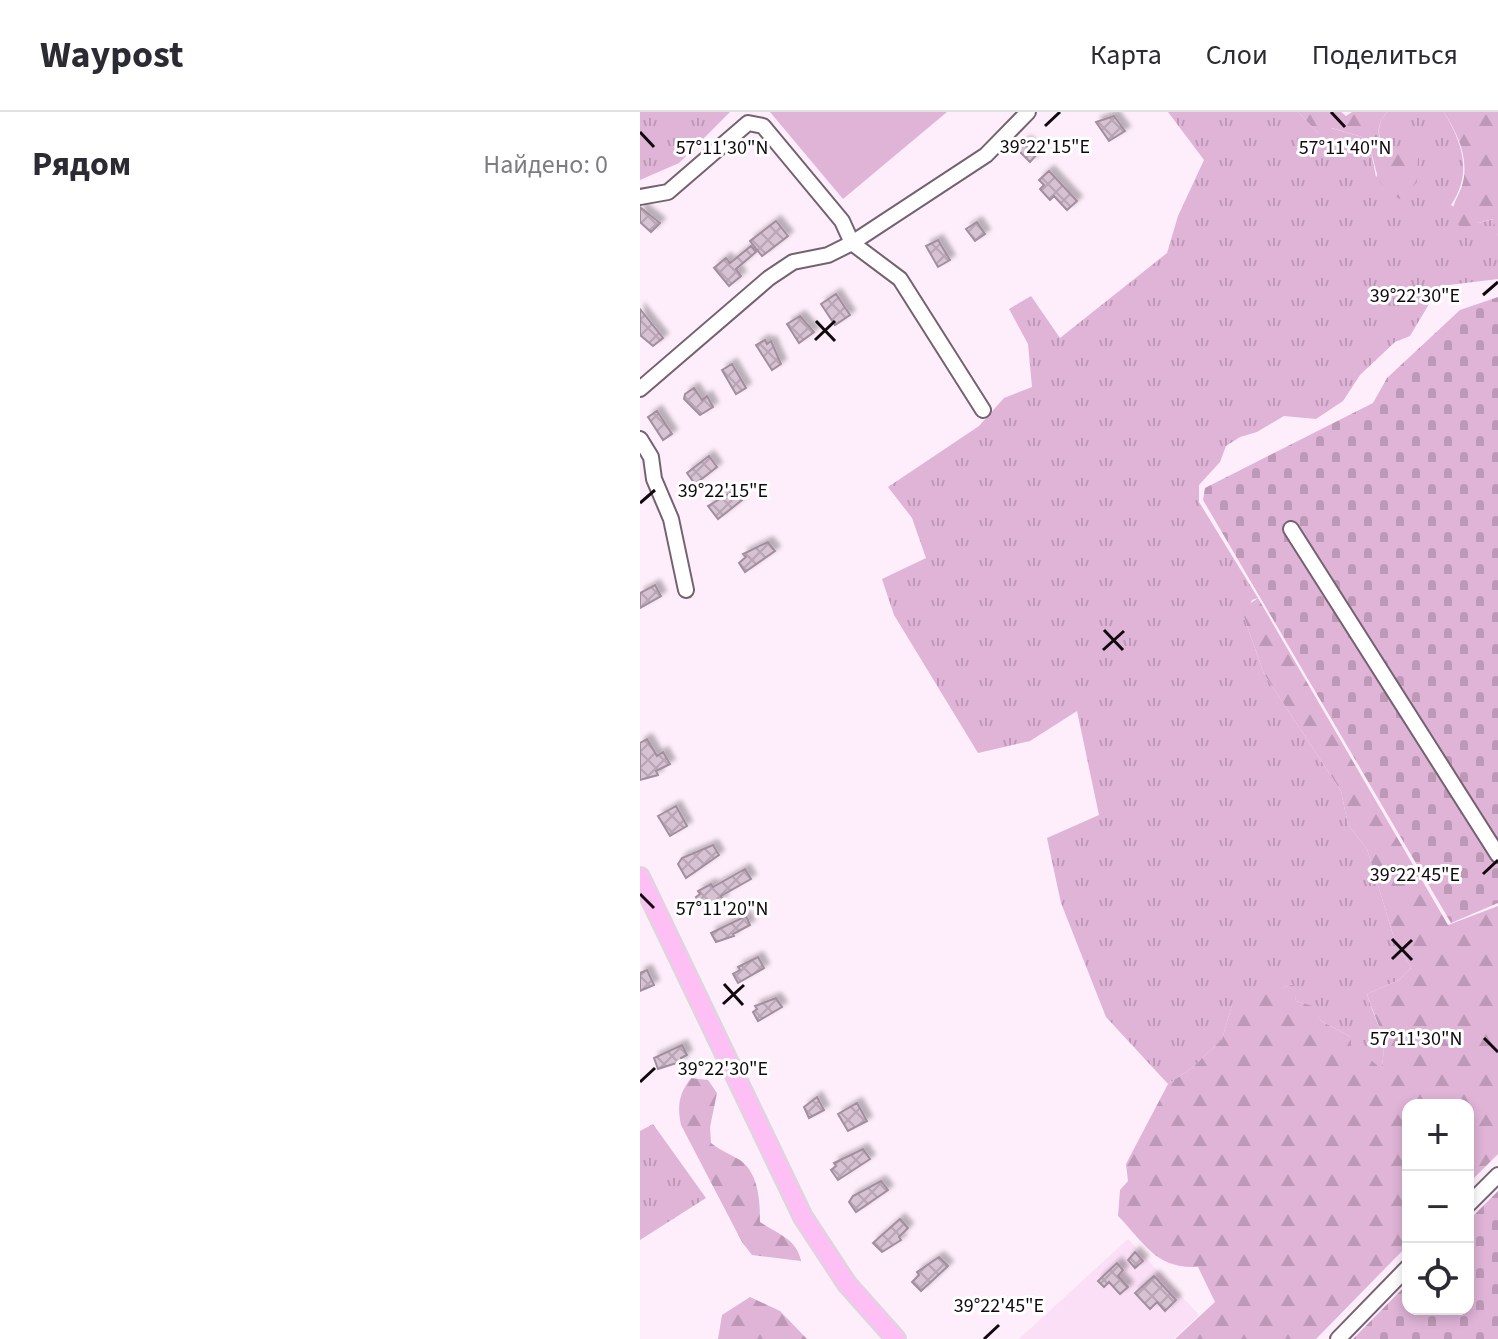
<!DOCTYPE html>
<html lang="ru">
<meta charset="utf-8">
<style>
body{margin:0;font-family:"Source Sans 3",sans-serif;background:#f2f2f3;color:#2b2b33}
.controls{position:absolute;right:24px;bottom:24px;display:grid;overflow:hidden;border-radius:16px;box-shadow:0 4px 12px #0003}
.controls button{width:72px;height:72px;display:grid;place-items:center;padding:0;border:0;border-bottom:2px solid #e1e1e2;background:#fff;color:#2b2b33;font:40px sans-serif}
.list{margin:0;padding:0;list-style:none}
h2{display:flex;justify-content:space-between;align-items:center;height:104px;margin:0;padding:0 32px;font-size:34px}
h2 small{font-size:26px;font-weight:400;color:#7c7c81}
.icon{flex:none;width:44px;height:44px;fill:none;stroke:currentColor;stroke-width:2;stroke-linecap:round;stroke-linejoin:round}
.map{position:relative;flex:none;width:858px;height:1227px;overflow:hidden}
header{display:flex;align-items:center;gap:48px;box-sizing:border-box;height:112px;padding:0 40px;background:#fff;border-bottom:2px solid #e1e1e2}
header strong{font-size:38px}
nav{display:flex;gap:44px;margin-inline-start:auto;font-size:28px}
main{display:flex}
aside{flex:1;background:#fff}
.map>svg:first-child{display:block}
.built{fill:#fbdff6}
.grass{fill:url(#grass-tufts)}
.forest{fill:url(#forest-firs)}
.cemetery{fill:url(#cemetery-stones)}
.garden{fill:#dfb4d7}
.building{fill:url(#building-cross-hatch);stroke:#a28e9e;stroke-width:2;filter:url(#shadow)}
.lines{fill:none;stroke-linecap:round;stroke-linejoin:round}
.minor-casing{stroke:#746271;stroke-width:18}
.major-casing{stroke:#d9d8d9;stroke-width:22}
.minor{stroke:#fff;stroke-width:14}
.major{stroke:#fdbff4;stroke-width:18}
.ticks{fill:none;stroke:#100a0f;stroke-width:3}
.ticks-label{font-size:20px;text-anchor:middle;fill:#100a0f;stroke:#fff;stroke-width:6;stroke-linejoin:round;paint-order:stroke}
</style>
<header>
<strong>Waypost</strong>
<nav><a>Карта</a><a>Слои</a><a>Поделиться</a></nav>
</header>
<main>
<aside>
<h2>Рядом<small>Найдено: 0</small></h2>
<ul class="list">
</ul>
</aside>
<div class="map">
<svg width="858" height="1227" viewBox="0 0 858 1227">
<defs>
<pattern id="grass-tufts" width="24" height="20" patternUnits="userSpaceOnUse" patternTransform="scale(2)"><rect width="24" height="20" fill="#dfb4d7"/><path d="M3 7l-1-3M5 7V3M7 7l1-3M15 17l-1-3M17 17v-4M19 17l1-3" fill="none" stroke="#be99b7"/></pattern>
<pattern id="forest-firs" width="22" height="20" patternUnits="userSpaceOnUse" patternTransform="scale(2)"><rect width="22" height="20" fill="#dfb4d7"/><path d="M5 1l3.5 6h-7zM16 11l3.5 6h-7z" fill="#be99b7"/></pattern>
<pattern id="cemetery-stones" width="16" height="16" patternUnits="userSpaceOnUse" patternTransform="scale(2)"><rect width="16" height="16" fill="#dfb4d7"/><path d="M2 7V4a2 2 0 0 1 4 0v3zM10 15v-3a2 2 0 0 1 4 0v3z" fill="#be99b7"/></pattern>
<pattern id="building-cross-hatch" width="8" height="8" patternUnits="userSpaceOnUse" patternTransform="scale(2)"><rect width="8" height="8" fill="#d6c2d2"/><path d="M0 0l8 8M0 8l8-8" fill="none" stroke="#b7a5b3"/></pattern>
<filter id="shadow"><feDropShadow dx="5" dy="-5" stdDeviation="2" flood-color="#0004"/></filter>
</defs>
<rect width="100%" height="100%" fill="#feeefb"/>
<path class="built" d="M488,1127L559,1203L533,1227H379Z"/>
<path class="grass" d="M0,0H90L39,51L0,68Z
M528,0H658L678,21L691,16L722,25L731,39L736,65L757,38L750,42C737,30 735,13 747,0H804C822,31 833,60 811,93L838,111L854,107L858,124V167L809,173L795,182L770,224L755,230L720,263L703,289L676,307L644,304L617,320L600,325L586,334L580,350L559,373V390L618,486L612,488L604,505L624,562L701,679L708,713L727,737L754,826L771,856L759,868L727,882C735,911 749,925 741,958L711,943V925L681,909L672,894L656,889L653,872L592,893L582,927L552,956L528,972L466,905L421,791L407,726L459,703L437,599L390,629L338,641L254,503L242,467L286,446L272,406L248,375L339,314L364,286L392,275L388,232L369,197L391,184L420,226L527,141L538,104L564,48Z
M13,1012L66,1086L0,1128V1019Z"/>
<path class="forest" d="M658,0H701L706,4L712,0H747C735,13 736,31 750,42L762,32H770L778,46L777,70L760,87C727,72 741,44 722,25L692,16L686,22L678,21Z
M804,0H858V124L853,107L838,111L826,121C800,95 820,92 824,65C827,40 816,20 804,0Z
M618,486L808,813L858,794V1042L828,1072V993H768V1133L676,1227H535L575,1190L558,1155C515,1157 505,1131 478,1104L480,1078L488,1069L486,1052L528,972L552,956L582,927L592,893L603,879L620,882L654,872L656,889L673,894L681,909L711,925V943L728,945L741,957C749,927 735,908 727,882L759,868L771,856L754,826L727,737L708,713L701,679L624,562L604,505L608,493Z
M51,966L68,968L77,981L70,1015L71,1031C81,1039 90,1042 100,1048C119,1062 120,1089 120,1110C137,1122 157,1127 161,1149L112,1143L102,1130L41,1013C37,993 39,982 51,966Z
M110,1185L140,1199L167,1227H78L82,1203Z"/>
<path class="cemetery" d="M858,185V791L811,811L563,388L565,376L733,291L747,266L820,198Z
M858,1079V1227H713L768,1171V1197H828V1109Z"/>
<path class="garden" d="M130,0H307L203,87Z"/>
<path class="building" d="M474,4L485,19L469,29L456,10Z
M386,29L398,41L390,50L377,37Z
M409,59L437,89L427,98L414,84L410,88L400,77L404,73L399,68Z
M0,95L20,111L11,120L0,110Z
M136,109L148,124L122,144L110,129Z
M337,110L345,122L335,129L326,117Z
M298,128L310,148L298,155L286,134Z
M111,134L116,140L96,157L101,164L89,174L74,156L86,146L90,151Z
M196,182L210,203L195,213L181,192Z
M0,197L23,226L13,234L0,223Z
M160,204L174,220L159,231L147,212Z
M125,228L127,232L131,229L141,252L132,258L116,233Z
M92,252L106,276L96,282L82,258Z
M54,276L62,288L67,284L73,295L60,303L44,287L45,282Z
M17,299L32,322L23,328L8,305Z
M69,344L77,355L55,372L47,361Z
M95,378L102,388L78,407L68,394Z
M128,430L135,439L105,460L99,451L106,445L103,442Z
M15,473L21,484L0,496V481Z
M7,627L17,644L23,640L30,652L16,659L18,663L0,668V631Z
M36,694L47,714L30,724L18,704Z
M73,733L79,743L46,766L38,752L42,746Z
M105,757L111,767L81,784L83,788L61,795L56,785L60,782L58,779L71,772L73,775Z
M106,804L110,813L93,822L94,824L76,830L71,821Z
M118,845L124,856L98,871L93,862L100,858L98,855Z
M7,858L14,873L0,879V861Z
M136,886L142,895L118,909L113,900L117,897L115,894Z
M42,933L47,943L41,946L43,949L18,957L14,946Z
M177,985L184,998L169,1006L164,995Z
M217,991L227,1009L208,1019L198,1002Z
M223,1037L230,1047L198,1068L191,1058L196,1054L194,1051Z
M241,1069L248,1078L216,1100L209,1090L213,1084Z
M260,1107L268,1116L259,1125L261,1128L242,1140L233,1131Z
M495,1140L503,1149L495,1156L488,1148Z
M299,1145L308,1154L281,1179L272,1170L279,1163L277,1160Z
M477,1151L483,1158L478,1164L488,1175L480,1182L469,1170L464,1175L458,1169Z
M514,1164L536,1188L525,1199L517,1190L510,1197L495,1181Z"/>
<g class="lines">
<defs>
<path id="minor" d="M0,85L28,80L108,11L123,14L202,109L212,131L260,167L343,298
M0,277L129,166L153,150L188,143L212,131L346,43L388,0
M0,327L11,345L14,367L31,407L46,478
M651,417L858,743
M828,1093L858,1063
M698,1227L768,1155"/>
<path id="major" d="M0,765L163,1105L207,1172L256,1227"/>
</defs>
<use href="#minor" class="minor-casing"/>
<use href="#major" class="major-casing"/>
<use href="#minor" class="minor"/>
<use href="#major" class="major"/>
</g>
<path class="ticks" d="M691,0L705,15M405,14L420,0M0,20L14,35M843,183L858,170M176,209L195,229M175,228L195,209M0,391L15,378M464,518L483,538M463,538L484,519M843,762L858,748M0,782L14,796M752,827L772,848M752,847L772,828M84,872L103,893M83,892L104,873M844,926L858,940M0,970L15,956M344,1227L359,1213"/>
<g class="ticks-label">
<text x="405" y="41">39°22'15"E</text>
<text x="705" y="42">57°11'40"N</text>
<text x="82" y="42">57°11'30"N</text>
<text x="775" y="190">39°22'30"E</text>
<text x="83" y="385">39°22'15"E</text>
<text x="775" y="769">39°22'45"E</text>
<text x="82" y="803">57°11'20"N</text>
<text x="776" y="933">57°11'30"N</text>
<text x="83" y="963">39°22'30"E</text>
<text x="359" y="1200">39°22'45"E</text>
</g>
</svg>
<div class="controls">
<button>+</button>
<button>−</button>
<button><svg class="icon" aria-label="locate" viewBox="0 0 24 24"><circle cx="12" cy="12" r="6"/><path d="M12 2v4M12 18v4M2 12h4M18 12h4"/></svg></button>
</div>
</div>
</main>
